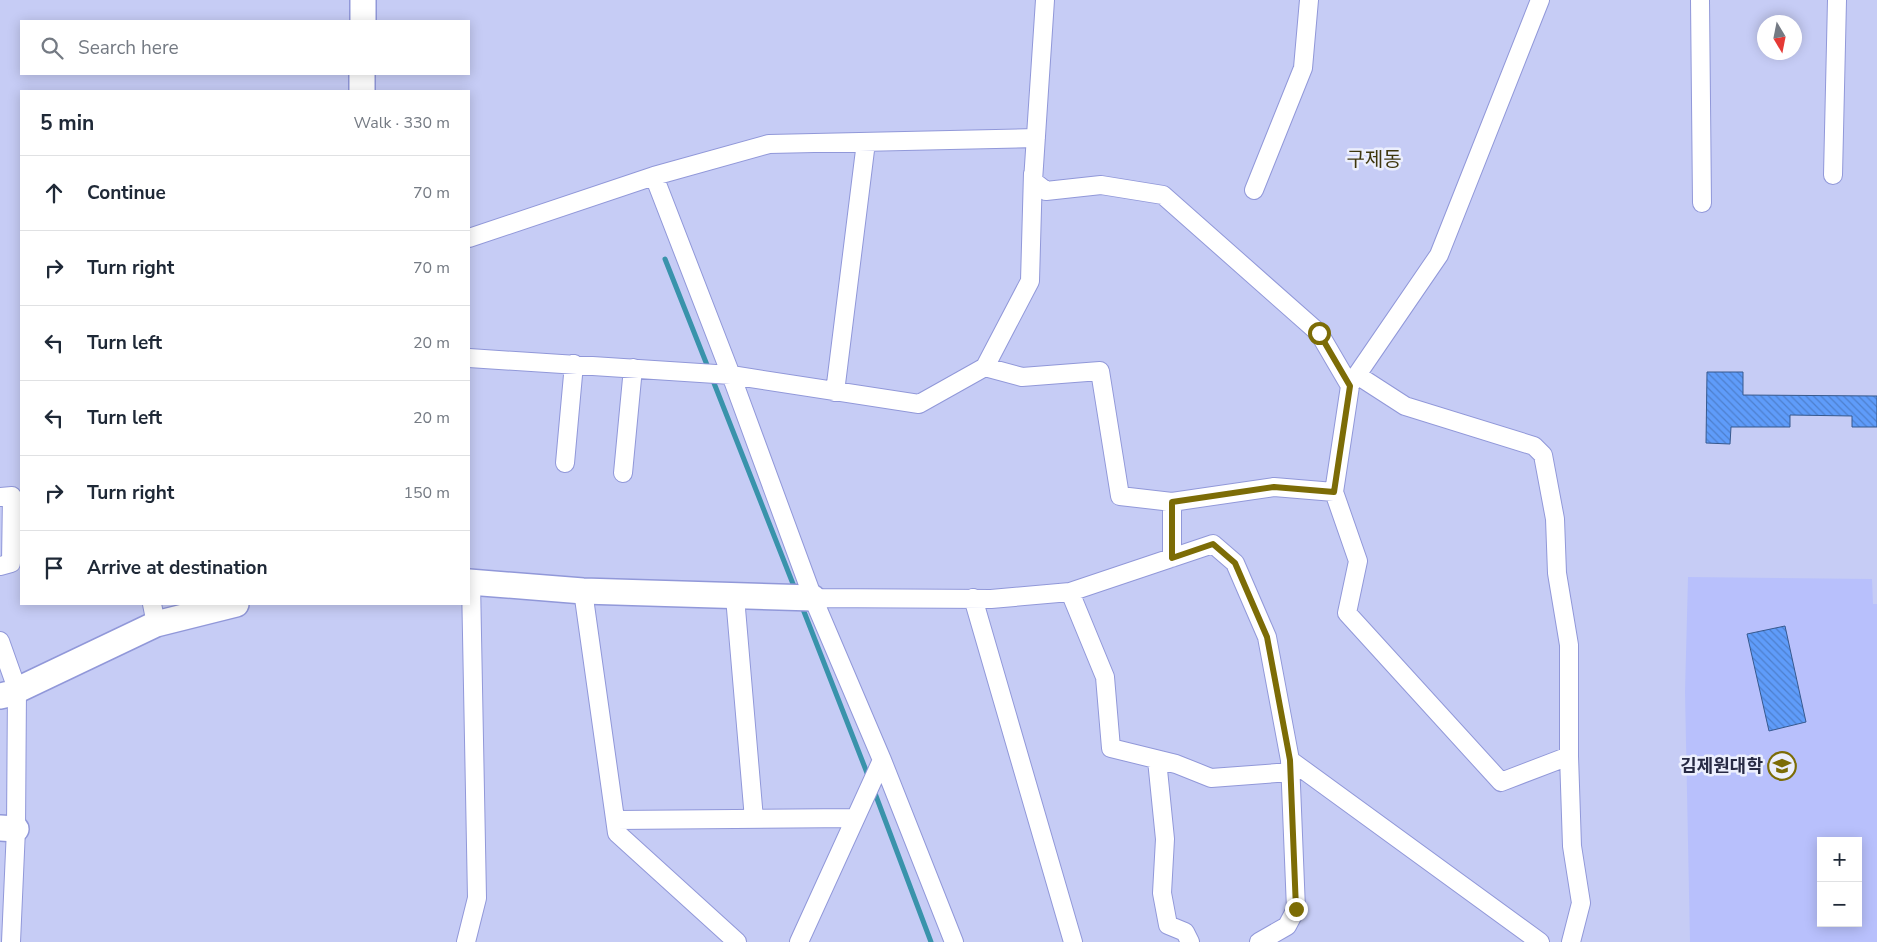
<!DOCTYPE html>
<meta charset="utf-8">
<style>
body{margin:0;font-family:"Nunito Sans","Noto Sans KR",sans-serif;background:#f2f2f3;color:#1f2937}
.controls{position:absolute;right:15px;bottom:15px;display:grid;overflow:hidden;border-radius:0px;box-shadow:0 2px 12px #0003}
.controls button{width:45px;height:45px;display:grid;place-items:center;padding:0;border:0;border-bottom:1px solid #e0e1e3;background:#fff;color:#1f2937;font:25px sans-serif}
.compass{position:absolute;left:1757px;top:15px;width:45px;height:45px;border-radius:50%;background:#fff;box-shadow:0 2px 12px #0003;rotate:170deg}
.stop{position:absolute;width:15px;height:15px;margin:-11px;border:4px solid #7c6c06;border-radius:50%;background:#fff}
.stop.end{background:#7c6c06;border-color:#fff;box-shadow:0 1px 5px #0008}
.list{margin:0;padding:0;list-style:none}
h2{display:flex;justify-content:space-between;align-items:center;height:65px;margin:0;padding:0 20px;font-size:21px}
h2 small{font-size:16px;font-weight:400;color:#747a83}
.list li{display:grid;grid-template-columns:32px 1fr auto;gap:15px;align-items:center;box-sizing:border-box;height:75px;padding:0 20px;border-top:1px solid #e0e1e3}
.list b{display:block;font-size:19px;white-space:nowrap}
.list em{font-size:16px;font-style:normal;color:#747a83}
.icon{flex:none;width:28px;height:28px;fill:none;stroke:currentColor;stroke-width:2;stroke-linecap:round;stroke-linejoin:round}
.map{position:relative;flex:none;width:1877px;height:942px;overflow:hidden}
.search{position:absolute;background:#fff;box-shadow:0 2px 12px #0003;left:20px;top:20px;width:450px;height:55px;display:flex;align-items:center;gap:12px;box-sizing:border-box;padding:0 18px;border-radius:0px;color:#747a83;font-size:19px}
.panel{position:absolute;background:#fff;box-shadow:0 2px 12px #0003;left:20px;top:90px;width:450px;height:515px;border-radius:0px}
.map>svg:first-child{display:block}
.built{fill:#b8c0fc;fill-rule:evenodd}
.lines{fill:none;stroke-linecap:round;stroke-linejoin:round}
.stream{stroke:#3993ab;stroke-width:5}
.building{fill:url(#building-back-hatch);stroke:#37598e}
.street-casing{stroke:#9198d9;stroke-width:20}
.secondary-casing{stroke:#9198d9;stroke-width:28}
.street{stroke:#fff;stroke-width:18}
.secondary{stroke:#fff;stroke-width:25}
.route{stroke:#7c6c06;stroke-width:6}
.labels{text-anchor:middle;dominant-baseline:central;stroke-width:5;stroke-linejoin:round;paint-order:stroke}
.poi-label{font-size:18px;font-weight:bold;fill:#272a44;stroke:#eceffd;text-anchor:end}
.quarter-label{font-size:20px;fill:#3e360c;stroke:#eceffd}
</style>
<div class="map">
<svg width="1877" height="942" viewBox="0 0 1877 942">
<defs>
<pattern id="building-back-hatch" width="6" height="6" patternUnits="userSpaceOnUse" patternTransform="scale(1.25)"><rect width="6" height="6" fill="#5f9cfa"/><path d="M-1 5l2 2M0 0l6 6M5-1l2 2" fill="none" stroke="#4e7fcc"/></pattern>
</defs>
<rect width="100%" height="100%" fill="#c6ccf5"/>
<path class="built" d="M1688,577L1872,579L1873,604H1877V942H1690L1685,692ZM1821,841H1858V923H1821Z"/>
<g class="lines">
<path class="stream" d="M665,259L709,370
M712,378L795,589
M801,604L869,778
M873,788L931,942"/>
</g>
<path class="building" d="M1707,372H1743V395L1877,396V427H1852V416L1790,415V427H1731L1730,444L1706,443Z
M1785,626L1806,722L1769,731L1747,634Z"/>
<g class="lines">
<defs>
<path id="street" d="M1045,0L1033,181L1046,191L1101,185L1163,195L1319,333L1350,386L1334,492L1358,561L1347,613L1501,782L1569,756
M1700,0L1702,203
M1833,175L1837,0
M654,176L731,375L813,598L882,760L954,942
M1254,190L1303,68L1309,0
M469,238L654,176L769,144L1036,138
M469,358L731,375L919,404L985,367L1022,377L1100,371L1120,496L1172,502V558
M985,367L1030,281L1033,173
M1357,375L1405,406L1534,446L1543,455L1555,519L1557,573L1569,645V756L1572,846L1581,903L1571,942
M1350,385L1439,255L1540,0
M835,392L866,142
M565,463L574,364
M623,473L633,368
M0,497L12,496L11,563L0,566
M1172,502L1274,487L1334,492
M583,591L617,833L737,942
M1070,592L1105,677L1111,748L1176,764L1211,778L1291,772
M735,597L754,819
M813,598L991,599L1070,592L1213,544L1235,563L1267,637L1290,760L1540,942
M973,598L1073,942
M152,604L156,624
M0,641L17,689L16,829L11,942
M1157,760L1165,839L1162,893L1168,925L1185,932L1190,942
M616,820L855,818
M466,942L477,898L471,582
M799,942L882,760
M1259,942L1287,926L1296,909L1290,761"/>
<path id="secondary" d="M363,21V0
M362,91V74
M469,582L583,591L813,598
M0,696L9,694L156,624L236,604
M0,828L16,829"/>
</defs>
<use href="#street" class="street-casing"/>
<use href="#secondary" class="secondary-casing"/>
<use href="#street" class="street"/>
<use href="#secondary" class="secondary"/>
</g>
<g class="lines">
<path class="route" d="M1296,909L1290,760L1267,637L1235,563L1213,544L1172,558V502L1274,487L1334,492L1350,386L1319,333"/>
</g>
<defs>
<symbol id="university-ring" viewBox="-11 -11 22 22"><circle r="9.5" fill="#eceffd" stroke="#7c6c06" stroke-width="1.5"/><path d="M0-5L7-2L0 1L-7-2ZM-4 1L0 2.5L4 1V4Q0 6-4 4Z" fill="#7c6c06"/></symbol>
</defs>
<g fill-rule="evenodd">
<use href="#university-ring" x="1766" y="750" width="32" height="32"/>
</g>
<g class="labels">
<g class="poi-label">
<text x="1763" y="766">김제원대학</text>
</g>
<g class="quarter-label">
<text x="1374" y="159">구제동</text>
</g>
</g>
</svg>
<div class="controls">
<button>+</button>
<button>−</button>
</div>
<svg class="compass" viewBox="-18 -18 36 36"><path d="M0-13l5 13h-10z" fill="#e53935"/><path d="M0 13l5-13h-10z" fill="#747a83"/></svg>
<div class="stop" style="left:1319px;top:333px"></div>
<div class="stop end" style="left:1296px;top:909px"></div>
<div class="search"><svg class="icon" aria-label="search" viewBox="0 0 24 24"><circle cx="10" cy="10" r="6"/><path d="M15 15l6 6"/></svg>Search here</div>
<section class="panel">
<h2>5 min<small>Walk · 330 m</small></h2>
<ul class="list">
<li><svg class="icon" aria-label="ahead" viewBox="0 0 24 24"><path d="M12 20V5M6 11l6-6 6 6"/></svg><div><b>Continue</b></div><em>70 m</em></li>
<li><svg class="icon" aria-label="right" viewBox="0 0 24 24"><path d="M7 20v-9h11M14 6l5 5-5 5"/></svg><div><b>Turn right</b></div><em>70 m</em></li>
<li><svg class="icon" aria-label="left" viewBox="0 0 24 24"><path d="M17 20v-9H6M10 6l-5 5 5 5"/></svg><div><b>Turn left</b></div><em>20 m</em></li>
<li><svg class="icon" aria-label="left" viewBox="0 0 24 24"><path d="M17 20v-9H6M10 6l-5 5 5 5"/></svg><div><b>Turn left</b></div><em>20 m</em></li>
<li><svg class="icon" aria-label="right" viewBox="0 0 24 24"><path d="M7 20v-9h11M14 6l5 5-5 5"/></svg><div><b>Turn right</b></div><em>150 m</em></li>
<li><svg class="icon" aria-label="arrive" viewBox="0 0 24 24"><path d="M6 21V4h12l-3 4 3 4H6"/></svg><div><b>Arrive at destination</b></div></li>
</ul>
</section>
</div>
